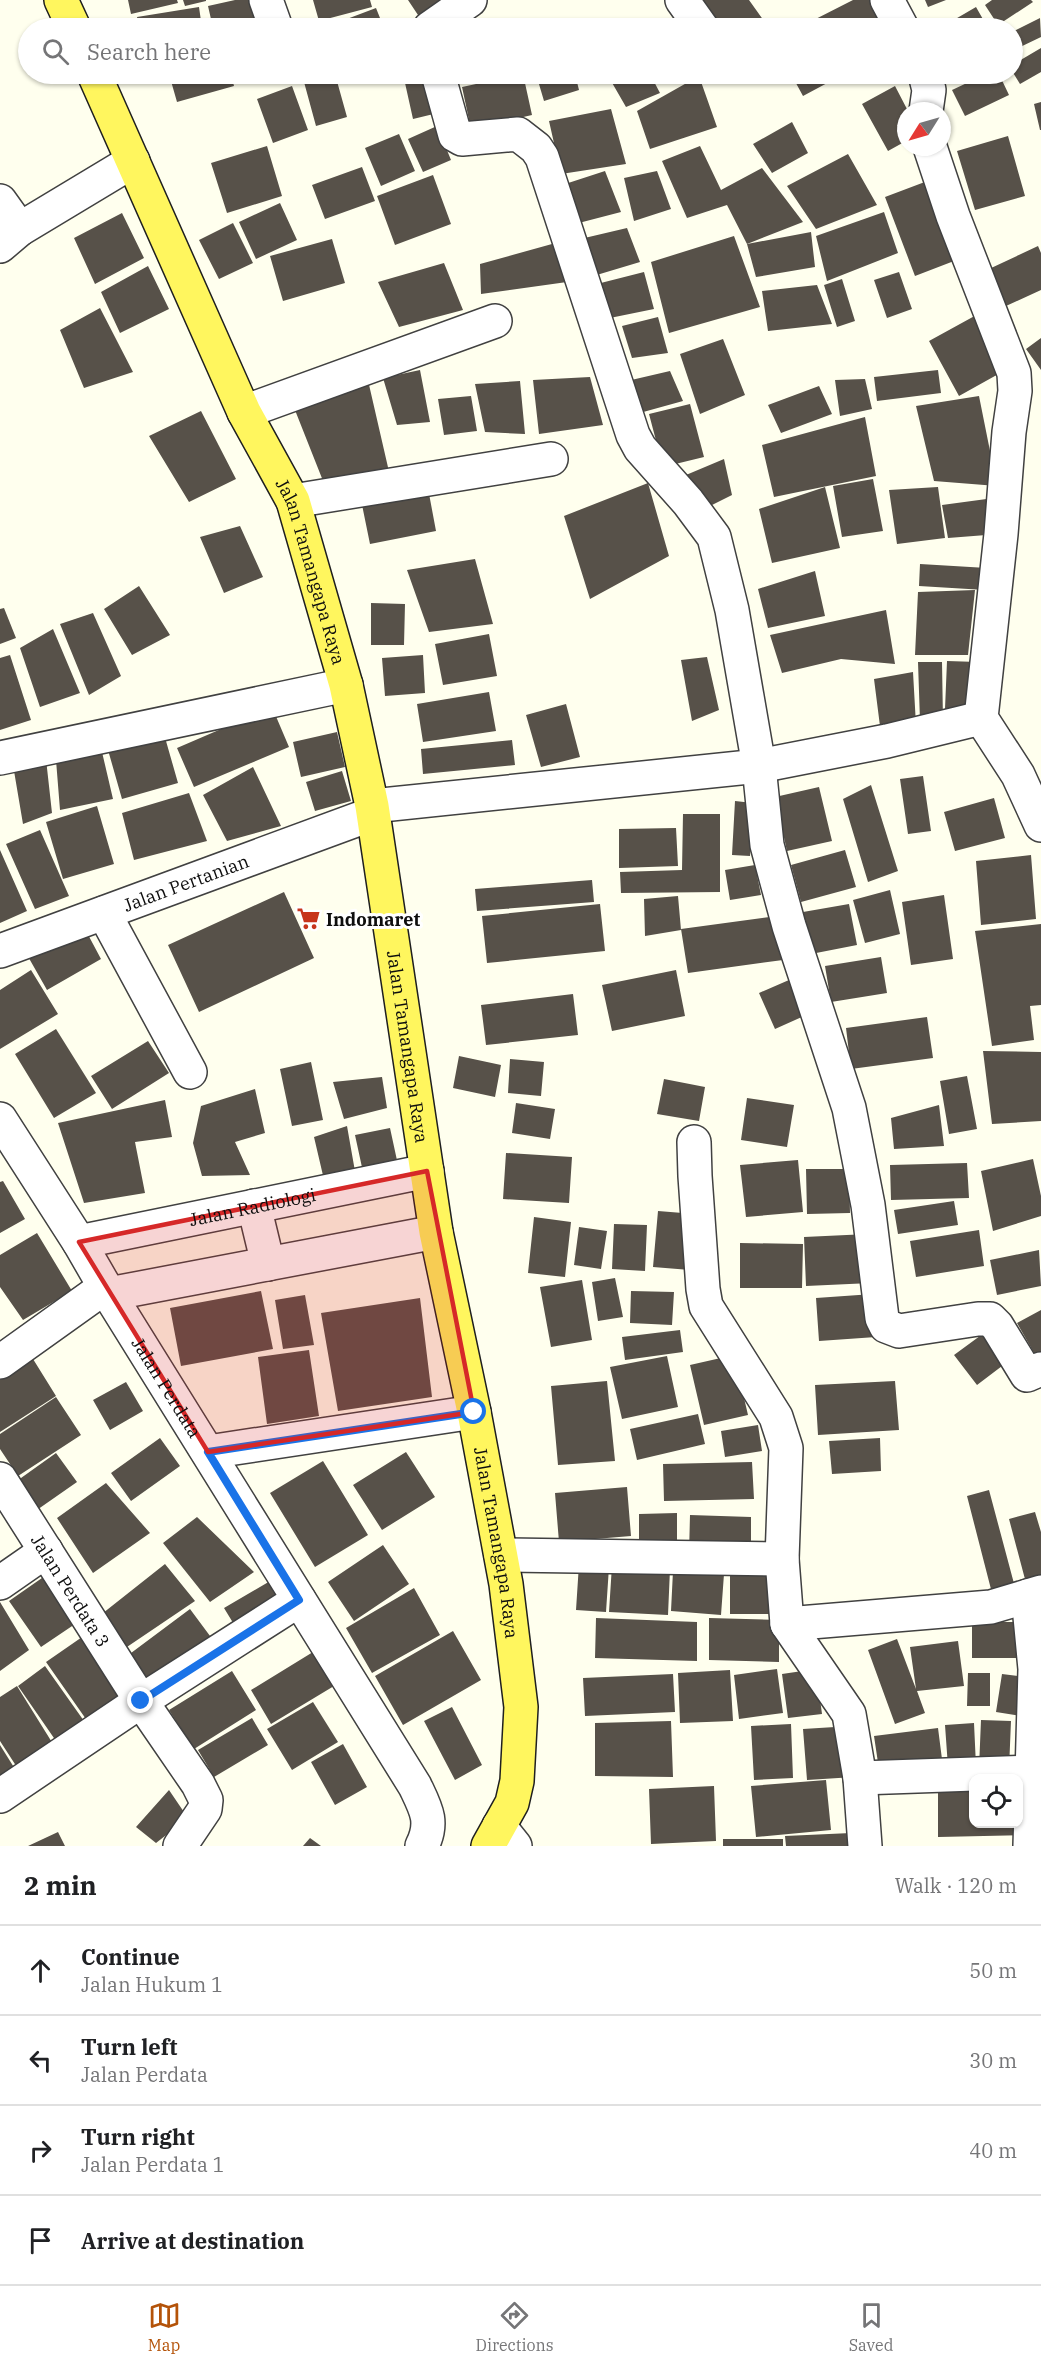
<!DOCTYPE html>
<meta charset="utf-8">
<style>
body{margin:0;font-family:"IBM Plex Serif",serif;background:#f2f2f2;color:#202124}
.controls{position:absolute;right:18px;bottom:18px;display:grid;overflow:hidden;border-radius:12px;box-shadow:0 2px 4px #0004}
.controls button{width:54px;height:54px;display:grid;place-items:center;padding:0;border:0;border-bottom:2px solid #e0e0e0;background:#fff;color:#202124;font:30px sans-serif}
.compass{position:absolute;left:897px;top:102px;width:54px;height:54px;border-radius:50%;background:#fff;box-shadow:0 2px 4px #0004;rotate:233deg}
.stop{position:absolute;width:18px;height:18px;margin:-14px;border:4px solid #1a73e8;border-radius:50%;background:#fff}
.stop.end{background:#1a73e8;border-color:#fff;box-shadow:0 2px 6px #0008}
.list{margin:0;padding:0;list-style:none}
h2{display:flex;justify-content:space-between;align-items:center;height:78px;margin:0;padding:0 24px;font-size:26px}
h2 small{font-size:20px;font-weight:400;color:#757577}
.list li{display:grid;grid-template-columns:39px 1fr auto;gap:18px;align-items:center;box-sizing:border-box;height:90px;padding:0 24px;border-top:2px solid #e0e0e0}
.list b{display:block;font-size:22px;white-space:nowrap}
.list p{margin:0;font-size:20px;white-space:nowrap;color:#757577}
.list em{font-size:20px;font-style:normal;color:#757577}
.icon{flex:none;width:33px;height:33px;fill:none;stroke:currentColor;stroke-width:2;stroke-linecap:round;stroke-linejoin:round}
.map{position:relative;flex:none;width:1041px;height:1846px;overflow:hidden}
.search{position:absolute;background:#fff;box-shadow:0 2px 4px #0004;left:18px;right:18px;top:18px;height:66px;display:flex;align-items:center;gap:15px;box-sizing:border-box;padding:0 21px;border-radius:33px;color:#757577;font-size:22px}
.sheet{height:438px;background:#fff}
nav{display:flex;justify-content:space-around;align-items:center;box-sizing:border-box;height:84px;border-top:2px solid #e0e0e0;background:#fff;font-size:16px;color:#757577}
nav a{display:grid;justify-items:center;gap:3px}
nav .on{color:#b45309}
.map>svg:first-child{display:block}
.building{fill:#575149}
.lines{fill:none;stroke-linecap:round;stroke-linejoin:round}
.minor-casing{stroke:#414141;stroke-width:36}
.major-casing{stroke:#1f1f1f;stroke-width:36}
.minor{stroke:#fff;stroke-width:33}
.major{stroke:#fff65e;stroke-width:33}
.route{stroke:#1a73e8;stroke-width:8}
.marked{fill:#d62828;fill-opacity:0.2;stroke:#d62828;stroke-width:4.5;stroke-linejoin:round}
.labels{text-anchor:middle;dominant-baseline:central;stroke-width:6;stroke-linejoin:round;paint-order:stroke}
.street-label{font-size:18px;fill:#0e0e0e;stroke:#fff}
.poi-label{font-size:18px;font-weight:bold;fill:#0e0e0e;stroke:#fff;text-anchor:start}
</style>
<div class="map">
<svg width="1041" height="1846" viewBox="0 0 1041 1846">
<rect width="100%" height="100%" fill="#ffe"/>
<path class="building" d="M128,0H177L178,3L131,14Z
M183,0H206V1L185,6Z
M235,0H250L257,28H213L208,6Z
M313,0H370L372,7L319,21Z
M408,0H452L426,27Z
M693,0H749L769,28H710Z
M853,0H870L884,28H798Z
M925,0H946L928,7Z
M992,0H1031L1033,2L998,25L985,5Z
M199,7L202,28H139L137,17Z
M976,7L988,28H940Z
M376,8L384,28H323Z
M1040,18L1041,37L1012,51V32Z
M1041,48V72L1020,84L1012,71V65Z
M169,74H231L234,86L177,102Z
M335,74L347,117L316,126L304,82Z
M403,74H437L446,111L413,119Z
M468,74H498V75L469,80Z
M523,74L532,115L471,129L462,87Z
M536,74H575L579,90L544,101Z
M607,74H650L660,93L626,107Z
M791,74H844L803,96Z
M947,74H967L952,82Z
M986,74H999L1009,95L965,116L952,90Z
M699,76L717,127L650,149L637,111Z
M292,86L308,130L273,143L257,99Z
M895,86L908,111H906V141L888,151L862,104Z
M1041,102V130H1040L1034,104Z
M611,109L626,164L561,174L549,121Z
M792,122L808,153L772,173L753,144Z
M437,126L451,160L423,172L408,139Z
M399,134L415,171L381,186L365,148Z
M1008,136L1025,196L975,210L957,151Z
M267,146L282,196L227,213L211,163Z
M700,146L721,190L762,168L803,222L747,244L811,232L815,267L756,277L747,244L727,205L687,218L662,161Z
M848,154L877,205L816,229L787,186Z
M362,167L375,201L325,219L312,185Z
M605,171L621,212L571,225L559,186Z
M657,171L671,209L634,221L624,178Z
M433,175L451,224L395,245L377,196Z
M938,177L967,256L915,276L885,197Z
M280,203L297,240L256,259L239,222Z
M884,212L898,253L827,281L816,236Z
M122,213L144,258L95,284L74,238Z
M233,223L253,263L219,279L199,240Z
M627,228L640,262L590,277L576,240Z
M734,236L760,307L669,333L651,262Z
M332,239L345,283L283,301L270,256Z
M552,244L567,282L481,294L480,264Z
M1038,246L1041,253V290L1006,306L989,269Z
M444,263L463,310L399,327L378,282Z
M148,266L169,309L120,333L101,292Z
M644,272L654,309L600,320L589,286Z
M899,272L912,309L887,318L874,280Z
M842,279L855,321L837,327L824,285Z
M817,285L832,324L768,331L762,291Z
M100,308L133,372L84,388L60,330Z
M980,313L1011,367L959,396L929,341Z
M658,317L668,353L632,358L622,326Z
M1041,338V370L1026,349Z
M723,339L745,395L700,414L680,354Z
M420,370L430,422L397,425L383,378Z
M938,370L941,393L877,401L874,377Z
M670,371L683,401L636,414L627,381Z
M367,376L390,476L327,491L291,400Z
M590,377L603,425L539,434L533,380Z
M865,379L872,409L840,416L835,380Z
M520,381L525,434L485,432L475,384Z
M819,386L832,414L781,433L768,405Z
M471,396L477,431L444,435L438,399Z
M979,396L997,486L934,481L916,406Z
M690,404L704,457L663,467L649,414Z
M201,411L236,479L189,502L149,436Z
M865,417L876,476L774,497L762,445Z
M724,459L732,495L700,511L686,475Z
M873,479L883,531L842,537L833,486Z
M427,483L436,531L370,544L360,495Z
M648,483L669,556L590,599L564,516Z
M825,487L840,548L772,563L759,509Z
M938,487L945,538L897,544L889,490Z
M994,498L999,534L948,538L942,505Z
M240,526L263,577L224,593L200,537Z
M475,559L493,624L429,632L407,570Z
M920,564L987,568L985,590L919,586Z
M815,571L825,616L768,628L758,589Z
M139,586L170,635L132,655L104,609Z
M975,590L968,655H915L918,592Z
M371,603L405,604L404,645H371Z
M4,608L16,638L0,644V609Z
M886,610L895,664L841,659L782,673L770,635Z
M93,613L121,676L89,695L60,624Z
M53,629L80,693L40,707L20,648Z
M489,634L497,676L443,685L435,644Z
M10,655L31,720L0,730V658Z
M423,655L425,693L385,696L382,658Z
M707,657L719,710L692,721L681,660Z
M947,661L978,662L976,709H945Z
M918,662H942L943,721H920Z
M913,672L916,725L881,734L874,679Z
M489,692L496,731L423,742L417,704Z
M566,704L580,757L541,767L526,715Z
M272,707L289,747L194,787L177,748Z
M337,732L345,767L301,777L293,742Z
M164,734L178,783L122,799L108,750Z
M512,740L515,765L423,774L421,749Z
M102,752L113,799L60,810L56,760Z
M46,759L52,813L23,824L13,765Z
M253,767L281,826L227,841L203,795Z
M342,771L351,801L315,811L306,782Z
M923,776L931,831L908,834L900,779Z
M871,785L898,871L868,882L843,799Z
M819,787L832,841L787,851L775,797Z
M189,793L207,841L134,860L122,813Z
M994,798L1005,838L955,851L944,812Z
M735,801L753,803L750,856L732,855Z
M97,806L114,864L63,879L46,822Z
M683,814H720V892L621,893L620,872L682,870Z
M676,828L678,866L619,868V829Z
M40,830L69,896L35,909L6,844Z
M0,850L27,911L0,923Z
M845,850L856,887L801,902L791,865Z
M1031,855L1036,919L981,925L976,861Z
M755,865L761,895L730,900L725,870Z
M592,880L594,902L477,911L475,889Z
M890,890L900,934L865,943L853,900Z
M284,892L314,958L199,1012L168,945Z
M944,895L953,959L911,965L902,902Z
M678,896L681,930L645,936L644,899Z
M600,904L605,951L487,963L482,916Z
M849,904L857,945L811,954L803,912Z
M777,916L783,960L688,973L681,929Z
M1041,924V1005L1030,1006L1034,1040L992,1046L975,931Z
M85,929L101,959L47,990L26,953Z
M881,957L887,993L831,1002L825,966Z
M31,970L58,1014L0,1049V990Z
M676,970L685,1016L612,1031L602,985Z
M789,980L804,1016L775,1029L759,993Z
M573,994L578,1035L486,1045L481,1005Z
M927,1017L933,1058L851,1069L846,1028Z
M56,1029L96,1093L54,1118L15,1054Z
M148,1041L169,1073L112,1109L91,1076Z
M983,1051L1041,1052V1121L992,1124Z
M459,1056L501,1065L495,1097L453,1088Z
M510,1059L544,1062L541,1096L508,1093Z
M311,1062L323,1120L292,1126L280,1069Z
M967,1076L977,1129L949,1134L940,1081Z
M382,1077L387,1108L344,1119L333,1082Z
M664,1079L705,1087L699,1121L657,1114Z
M255,1089L265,1133L235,1142L250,1175L202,1176L193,1143L201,1106Z
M747,1098L794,1105L787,1147L741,1140Z
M165,1100L172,1137L135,1142L145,1193L84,1203L58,1123Z
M516,1103L555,1109L550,1139L512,1133Z
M939,1105L944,1146L894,1149L891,1118Z
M347,1126L356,1177L325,1184L314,1137Z
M390,1128L398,1165L363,1172L355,1135Z
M506,1153L572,1157L569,1203L503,1199Z
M1033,1159L1041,1196V1216L993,1231L981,1171Z
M798,1160L803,1212L746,1217L740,1165Z
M967,1163L969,1198L891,1200L890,1165Z
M806,1169H849L850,1213L807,1214Z
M3,1181L25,1219L0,1233V1182Z
M954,1201L958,1225L898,1234L894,1210Z
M658,1211L695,1214L690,1270L653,1267Z
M534,1217L571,1222L565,1277L528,1273Z
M614,1224L647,1225L645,1271L612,1269Z
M579,1227L607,1231L601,1269L574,1265Z
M979,1230L984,1266L916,1277L910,1241Z
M37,1233L72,1291L23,1320L0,1287V1255Z
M868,1234L871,1283L806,1286L804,1237Z
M740,1243L803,1244L802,1288H740Z
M1039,1250L1041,1286L997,1295L990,1260Z
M615,1278L623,1317L598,1321L592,1282Z
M582,1280L592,1340L551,1347L540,1287Z
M261,1291L273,1349L181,1366L170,1308Z
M631,1291L674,1292L672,1325L630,1323Z
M873,1294L876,1337L819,1341L816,1298Z
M305,1295L314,1345L283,1349L275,1300Z
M420,1298L432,1397L338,1411L321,1313Z
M1041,1310V1358L1038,1360L1017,1323Z
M680,1330L683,1352L625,1360L622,1337Z
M984,1333L1006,1363L977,1385L954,1355Z
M309,1350L319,1416L267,1424L258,1357Z
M734,1355L748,1415L704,1425L690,1365Z
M667,1356L678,1407L622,1419L610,1367Z
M33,1359L56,1396L0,1432V1380Z
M607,1381L615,1461L558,1465L551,1386Z
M895,1381L899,1430L818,1435L815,1385Z
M126,1382L143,1411L110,1430L93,1400Z
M56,1397L81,1435L18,1476L0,1449V1434Z
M698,1414L705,1444L637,1460L630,1429Z
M758,1425L762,1451L725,1457L721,1431Z
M160,1438L180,1466L131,1501L111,1473Z
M880,1438L881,1471L832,1474L829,1441Z
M406,1452L435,1497L382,1530L353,1485Z
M56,1453L77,1482L34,1512L14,1483Z
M323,1461L368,1535L315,1567L270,1493Z
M752,1462L754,1499L664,1501L663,1464Z
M106,1483L150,1533L93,1573L57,1518Z
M627,1487L631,1536L559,1542L555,1493Z
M989,1490L1016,1591L993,1597L967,1496Z
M1035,1512L1041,1532V1579L1026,1583L1009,1519Z
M677,1513V1549L639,1550V1514Z
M690,1515L751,1517V1556L689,1554Z
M197,1517L254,1572L210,1602L163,1543Z
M383,1545L409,1584L354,1621L328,1582Z
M165,1564L195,1601L121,1651L98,1617Z
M579,1564L609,1567L606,1612L576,1610Z
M612,1565L670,1569L668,1615L609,1612Z
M730,1570L778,1571V1614H730Z
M52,1571L84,1618L41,1647L9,1601Z
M673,1571L724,1574L721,1615L671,1611Z
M277,1577L291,1600L238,1631L224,1608Z
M414,1588L440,1635L372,1673L346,1628Z
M0,1602L29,1650L0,1671Z
M190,1609L213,1640L150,1686L127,1656Z
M596,1618L697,1622V1661L595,1658Z
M709,1618L779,1620V1662L709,1660Z
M972,1622H1026V1658H972Z
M453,1631L481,1680L403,1725L375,1676Z
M85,1635L126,1695L88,1722L46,1662Z
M897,1639L916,1689L910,1647L958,1641L964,1686L917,1691L925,1713L895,1724L868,1650Z
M313,1652L334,1686L271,1724L251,1690Z
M45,1666L84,1721L56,1741L18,1686Z
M777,1669L783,1713L739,1719L734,1675Z
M816,1669L822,1714L788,1718L782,1674Z
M730,1670L733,1721L680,1723L678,1673Z
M232,1671L256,1710L194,1749L169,1710Z
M968,1673H990V1706H967Z
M673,1674L675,1712L585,1716L583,1678Z
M1002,1674L1027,1677L1021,1716L996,1712Z
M17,1686L58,1752L22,1775L0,1741V1697Z
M313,1702L338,1742L292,1770L267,1729Z
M452,1707L482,1765L455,1780L424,1721Z
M252,1718L268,1745L214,1777L198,1750Z
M981,1720L1011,1721L1009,1769L979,1768Z
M671,1721L673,1777L595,1776V1723Z
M974,1723L976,1766L948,1767L945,1725Z
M791,1724L793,1778L754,1780L751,1726Z
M851,1726L854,1777L807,1780L803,1729Z
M938,1728L943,1767L880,1776L874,1736Z
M343,1744L367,1787L335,1805L311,1762Z
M0,1745L20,1777L0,1790Z
M826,1780L831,1830L756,1837L751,1786Z
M714,1786L716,1841L651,1844L649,1789Z
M169,1790L188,1818L156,1843L136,1827Z
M974,1791V1824H1018L1026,1835L938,1837V1792Z
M58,1832L65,1846H28Z
M851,1833V1846H786L785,1836Z
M310,1838L321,1846H303Z
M723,1839H783V1846H723Z"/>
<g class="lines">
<defs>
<g id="minor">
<path d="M266,0L276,28"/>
<path d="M682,0L702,28"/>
<path d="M887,0L902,28"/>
<path d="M430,28L470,0"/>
<path d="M438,74L455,135L462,139L518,134L536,148L542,157L633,435L640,448L688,502L714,537L732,610L759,766L767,845L789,926L849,1108L868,1205L882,1318L886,1326L899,1331L978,1319H990L997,1326L1027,1375L1041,1369"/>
<path d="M925,74L929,90L926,111"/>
<path d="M930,147L953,216L1014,373L1015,391L1009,432L1001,534L981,718L1018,775L1041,825"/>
<path d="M0,201L20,229"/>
<path d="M0,246L20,229L133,161"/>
<path d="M244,412L495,321"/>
<path d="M293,501L551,459"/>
<path d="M0,758L346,685"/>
<path d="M372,806L759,766L887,741L981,718"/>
<path d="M104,913L190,1072"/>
<path id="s1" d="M0,951L372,814"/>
<path id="s2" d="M0,1119L79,1242L109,1294L415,1786C426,1809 434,1822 422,1846"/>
<path d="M694,1142L695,1176L703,1289L706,1306L776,1417L786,1448L782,1559L787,1624L849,1714L860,1778L865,1846"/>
<path d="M254,1206L268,1264"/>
<path id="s3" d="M79,1242L427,1171"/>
<path d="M109,1294L436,1232"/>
<path d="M0,1362L105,1287"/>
<path d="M208,1452L474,1412"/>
<path id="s4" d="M0,1479L141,1701L198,1784L206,1800L205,1809L180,1846"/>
<path d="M501,1555L782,1559"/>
<path d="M0,1583L46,1551"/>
<path d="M1028,1596L1035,1669L1030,1846"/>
<path d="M787,1624L991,1607L1041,1592"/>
<path d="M860,1778L1031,1772"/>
<path d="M0,1796L141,1701L299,1600"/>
<path d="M499,1826L515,1846"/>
</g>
<g id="major">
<path d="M61,0L74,28"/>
<path id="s5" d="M94,74L244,412L293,501L346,685L372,806L436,1232L474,1412L506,1584L521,1707L517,1781L512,1803L488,1846"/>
</g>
</defs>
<use href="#minor" class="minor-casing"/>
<use href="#major" class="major-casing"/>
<use href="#minor" class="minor"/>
<use href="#major" class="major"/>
</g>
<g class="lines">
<path class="route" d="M141,1701L299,1600L208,1452L474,1412"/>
</g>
<path class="marked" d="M427,1171L474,1412L208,1452L79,1242Z"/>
<defs>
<symbol id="supermarket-bare" viewBox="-9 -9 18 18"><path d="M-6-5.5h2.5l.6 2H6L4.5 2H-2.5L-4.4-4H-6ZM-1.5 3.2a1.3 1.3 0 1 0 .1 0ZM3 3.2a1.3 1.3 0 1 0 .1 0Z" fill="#c7341c" stroke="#fff" stroke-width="2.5" paint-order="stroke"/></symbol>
</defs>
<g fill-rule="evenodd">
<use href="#supermarket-bare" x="292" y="902" width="33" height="33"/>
</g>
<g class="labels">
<g class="street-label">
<text stroke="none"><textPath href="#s5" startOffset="544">Jalan Tamangapa Raya</textPath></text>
<text stroke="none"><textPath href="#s1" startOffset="198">Jalan Pertanian</textPath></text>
<text stroke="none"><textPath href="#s5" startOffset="1030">Jalan Tamangapa Raya</textPath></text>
<text stroke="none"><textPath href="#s3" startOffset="177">Jalan Radiologi</textPath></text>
<text stroke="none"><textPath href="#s2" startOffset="316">Jalan Perdata</textPath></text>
<text stroke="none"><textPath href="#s5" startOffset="1534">Jalan Tamangapa Raya</textPath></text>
<text stroke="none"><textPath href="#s4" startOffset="132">Jalan Perdata 3</textPath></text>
</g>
<g class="poi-label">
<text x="326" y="919">Indomaret</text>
</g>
</g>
</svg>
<div class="controls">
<button><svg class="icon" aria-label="locate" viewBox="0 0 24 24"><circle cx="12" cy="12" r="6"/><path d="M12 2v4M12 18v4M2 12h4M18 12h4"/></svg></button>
</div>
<svg class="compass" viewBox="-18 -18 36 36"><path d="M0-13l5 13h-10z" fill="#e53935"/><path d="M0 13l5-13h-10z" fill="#757577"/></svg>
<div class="stop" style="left:474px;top:1412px"></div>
<div class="stop end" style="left:141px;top:1701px"></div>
<div class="search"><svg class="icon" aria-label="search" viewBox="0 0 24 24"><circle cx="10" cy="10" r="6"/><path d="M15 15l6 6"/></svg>Search here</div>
</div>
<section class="sheet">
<h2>2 min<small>Walk · 120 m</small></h2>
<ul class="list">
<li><svg class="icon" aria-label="ahead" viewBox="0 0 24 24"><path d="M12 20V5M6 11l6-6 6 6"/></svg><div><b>Continue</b><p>Jalan Hukum 1</p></div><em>50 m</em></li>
<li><svg class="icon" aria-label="left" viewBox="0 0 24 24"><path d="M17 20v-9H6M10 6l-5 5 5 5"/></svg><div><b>Turn left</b><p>Jalan Perdata</p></div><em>30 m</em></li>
<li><svg class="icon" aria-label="right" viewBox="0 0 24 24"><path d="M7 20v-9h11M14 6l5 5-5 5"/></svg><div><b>Turn right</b><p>Jalan Perdata 1</p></div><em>40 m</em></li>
<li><svg class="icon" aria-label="arrive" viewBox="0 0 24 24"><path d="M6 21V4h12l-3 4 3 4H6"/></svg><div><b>Arrive at destination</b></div></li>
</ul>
</section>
<nav>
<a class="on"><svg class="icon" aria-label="map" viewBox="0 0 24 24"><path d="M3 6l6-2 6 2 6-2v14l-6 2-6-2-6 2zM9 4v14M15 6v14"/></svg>Map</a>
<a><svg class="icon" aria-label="directions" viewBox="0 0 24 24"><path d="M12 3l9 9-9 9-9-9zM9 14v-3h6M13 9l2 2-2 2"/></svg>Directions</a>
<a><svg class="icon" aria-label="saved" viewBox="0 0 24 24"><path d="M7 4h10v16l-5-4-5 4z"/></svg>Saved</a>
</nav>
